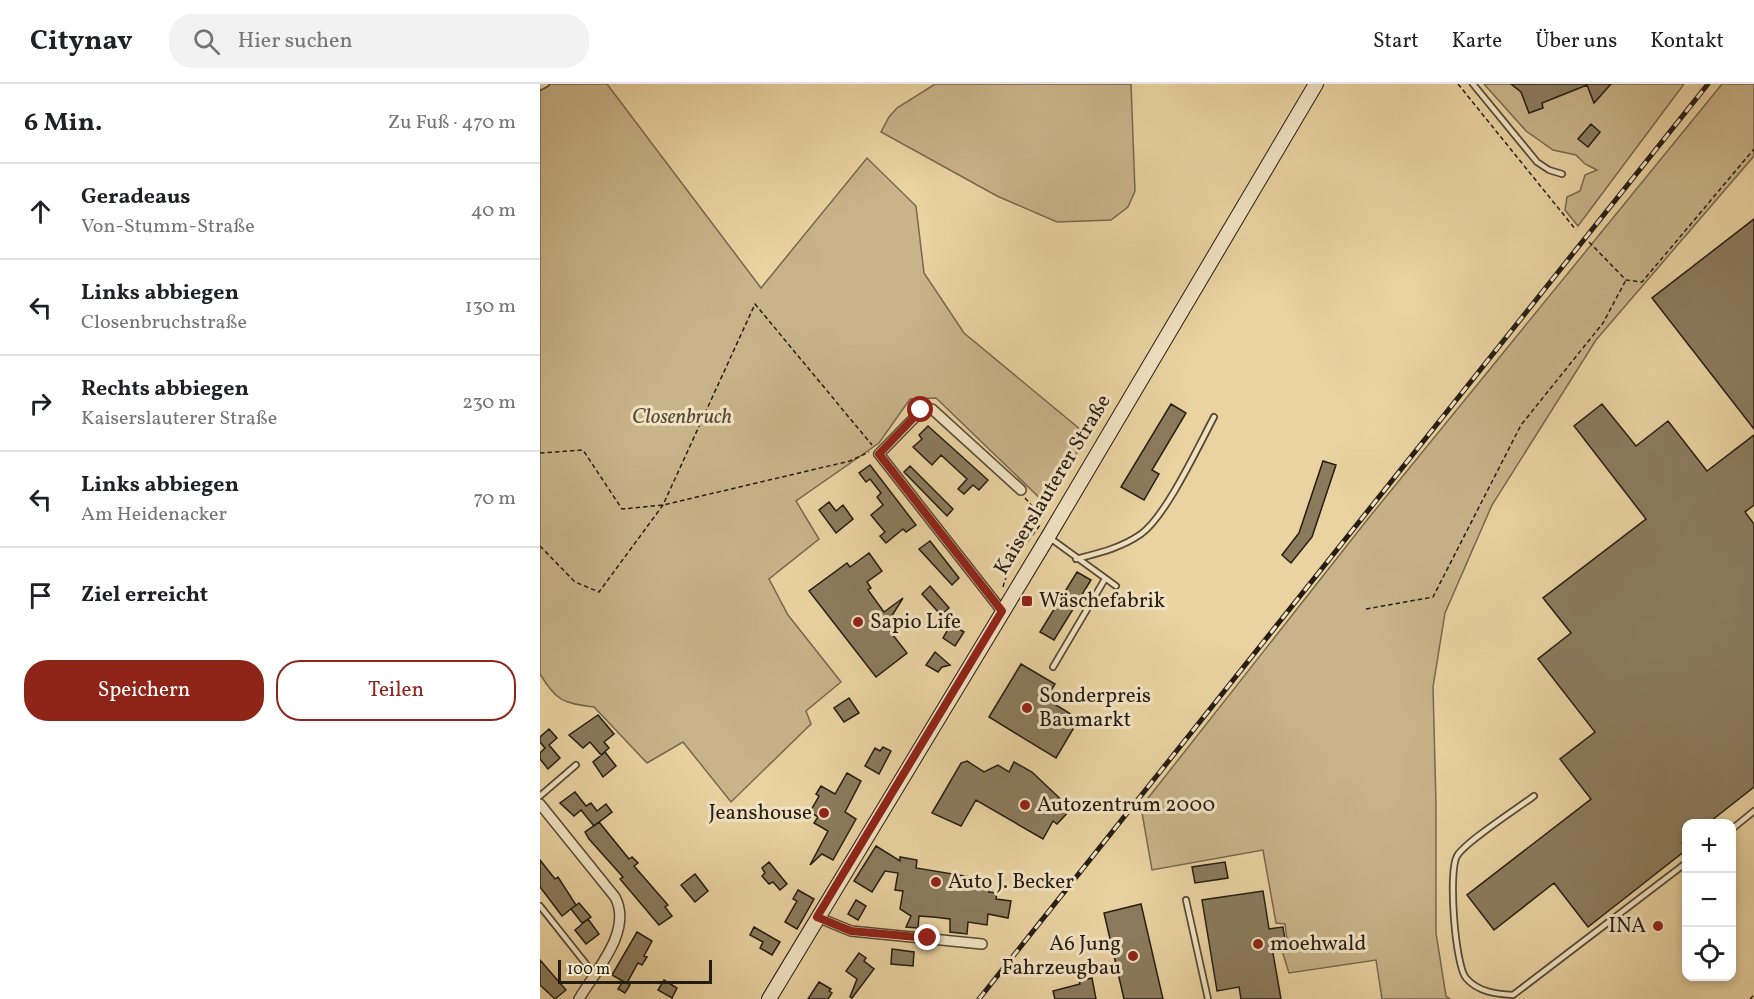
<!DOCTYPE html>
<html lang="de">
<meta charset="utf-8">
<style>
body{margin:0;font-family:Vollkorn,serif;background:#f2f2f2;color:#202124}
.controls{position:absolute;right:18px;bottom:18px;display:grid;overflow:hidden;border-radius:12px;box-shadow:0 3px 9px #0003}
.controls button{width:54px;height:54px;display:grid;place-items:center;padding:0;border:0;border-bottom:2px solid #e0e0e0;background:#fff;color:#202124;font:30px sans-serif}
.scale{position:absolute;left:18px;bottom:15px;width:154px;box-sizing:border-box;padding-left:6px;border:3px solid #251d13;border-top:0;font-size:16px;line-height:21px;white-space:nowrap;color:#251d13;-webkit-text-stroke:4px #f1e2c2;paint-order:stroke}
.stop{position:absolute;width:18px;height:18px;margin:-14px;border:4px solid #8f2418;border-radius:50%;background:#fff}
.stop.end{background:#8f2418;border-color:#fff;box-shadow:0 2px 6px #0008}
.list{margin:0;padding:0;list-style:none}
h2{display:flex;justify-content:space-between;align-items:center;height:78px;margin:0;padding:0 24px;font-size:26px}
h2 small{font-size:20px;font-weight:400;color:#757577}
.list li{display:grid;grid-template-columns:39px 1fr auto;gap:18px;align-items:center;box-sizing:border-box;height:96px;padding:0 24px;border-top:2px solid #e0e0e0}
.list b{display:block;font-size:22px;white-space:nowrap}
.list p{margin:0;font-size:20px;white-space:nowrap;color:#757577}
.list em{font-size:20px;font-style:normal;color:#757577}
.actions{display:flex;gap:12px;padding:18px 24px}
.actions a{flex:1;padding:14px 0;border:2px solid #8f2418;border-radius:24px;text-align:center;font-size:21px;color:#8f2418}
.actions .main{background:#8f2418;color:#fff}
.icon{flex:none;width:33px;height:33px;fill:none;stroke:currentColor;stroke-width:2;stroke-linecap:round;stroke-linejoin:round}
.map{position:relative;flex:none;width:1214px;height:915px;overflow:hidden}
header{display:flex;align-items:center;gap:36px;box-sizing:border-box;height:84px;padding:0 30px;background:#fff;border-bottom:2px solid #e0e0e0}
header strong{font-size:28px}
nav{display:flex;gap:33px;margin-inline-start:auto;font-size:21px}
.search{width:420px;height:54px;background:#f2f2f2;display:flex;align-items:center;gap:15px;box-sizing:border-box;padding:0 21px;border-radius:24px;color:#757577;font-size:22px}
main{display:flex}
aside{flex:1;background:#fff}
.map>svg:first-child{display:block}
.green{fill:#c9b389;stroke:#77684e;stroke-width:1.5}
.building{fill:#8b7b5d;stroke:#251d13;stroke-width:1.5}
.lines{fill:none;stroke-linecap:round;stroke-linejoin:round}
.service-casing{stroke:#564a36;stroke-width:8}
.minor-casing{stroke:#564a36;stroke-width:12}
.secondary-casing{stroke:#251d13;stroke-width:16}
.path{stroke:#251d13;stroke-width:1.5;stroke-dasharray:4.5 3;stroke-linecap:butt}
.service{stroke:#f1e2c2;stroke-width:4.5}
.minor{stroke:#f1e2c2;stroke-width:9}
.secondary{stroke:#f1e2c2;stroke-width:14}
.rail-casing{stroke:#251d13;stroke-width:5}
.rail{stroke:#f1e2c2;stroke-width:3;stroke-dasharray:9;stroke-linecap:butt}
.route{stroke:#8f2418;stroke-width:8}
.poi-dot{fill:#8f2418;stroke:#f1e2c2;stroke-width:2}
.labels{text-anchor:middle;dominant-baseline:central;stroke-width:6;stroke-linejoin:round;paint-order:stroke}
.park-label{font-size:21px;font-style:italic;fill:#564a36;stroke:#f1e2c2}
.street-label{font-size:21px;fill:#251d13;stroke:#f1e2c2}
.poi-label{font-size:21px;fill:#251d13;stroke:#f1e2c2;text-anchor:start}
</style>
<header>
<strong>Citynav</strong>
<div class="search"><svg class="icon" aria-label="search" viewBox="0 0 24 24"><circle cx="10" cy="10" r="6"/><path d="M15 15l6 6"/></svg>Hier suchen</div>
<nav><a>Start</a><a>Karte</a><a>Über uns</a><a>Kontakt</a></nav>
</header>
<main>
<aside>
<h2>6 Min.<small>Zu Fuß · 470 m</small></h2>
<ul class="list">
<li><svg class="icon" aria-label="ahead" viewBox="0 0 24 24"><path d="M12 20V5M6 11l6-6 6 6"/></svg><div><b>Geradeaus</b><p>Von-Stumm-Straße</p></div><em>40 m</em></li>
<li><svg class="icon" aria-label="left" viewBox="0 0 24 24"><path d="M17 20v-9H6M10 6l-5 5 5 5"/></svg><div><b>Links abbiegen</b><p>Closenbruchstraße</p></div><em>130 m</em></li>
<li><svg class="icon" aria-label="right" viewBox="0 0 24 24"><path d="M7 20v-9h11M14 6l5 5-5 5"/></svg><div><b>Rechts abbiegen</b><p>Kaiserslauterer Straße</p></div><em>230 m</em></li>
<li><svg class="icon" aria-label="left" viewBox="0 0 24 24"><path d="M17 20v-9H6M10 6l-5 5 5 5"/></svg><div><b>Links abbiegen</b><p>Am Heidenacker</p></div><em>70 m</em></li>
<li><svg class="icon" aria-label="arrive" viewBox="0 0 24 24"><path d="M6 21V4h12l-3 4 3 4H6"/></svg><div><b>Ziel erreicht</b></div></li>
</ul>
<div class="actions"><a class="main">Speichern</a><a>Teilen</a></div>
</aside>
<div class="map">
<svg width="1214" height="915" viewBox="0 0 1214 915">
<rect width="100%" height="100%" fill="#ead2a1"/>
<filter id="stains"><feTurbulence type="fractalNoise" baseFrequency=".00333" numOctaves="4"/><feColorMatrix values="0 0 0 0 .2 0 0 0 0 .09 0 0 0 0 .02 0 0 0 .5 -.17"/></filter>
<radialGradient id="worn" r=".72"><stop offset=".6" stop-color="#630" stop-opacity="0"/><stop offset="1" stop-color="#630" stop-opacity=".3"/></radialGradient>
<path class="green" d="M0,0H67L221,204L327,74L376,122L384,189L424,249L547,351L507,421L396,314L370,315L339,359L256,417L279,455L229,495L248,531L301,598L266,627L271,640L191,718L143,658L107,679L54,623C23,619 16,617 0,590Z
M395,0H591L595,107L588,123L571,136L517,138L457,112L341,48L349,33L357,24Z
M944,0H1144L1038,142L1025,126L1027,113L1040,107L1045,91L1057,86L1045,80L1036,71L1013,66L986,47Z
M1182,0H1214V72L1056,256L952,421L905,529L893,603L896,720V849L906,912L910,915H842L836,876L749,889L740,860L747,856L745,840L736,839L723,766L612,786L601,723L827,436Z"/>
<path class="building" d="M971,0H1071L1054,19L1047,1L1002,19L1003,24L989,29L981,8Z
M1051,40L1060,48L1048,63L1038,55Z
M1214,135V345L1112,214Z
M631,320L646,329L612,386L619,390L604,416L581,403Z
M1062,320L1096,362L1128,337L1167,387L1214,351V421L1205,428L1214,440V703L1167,740H1146V755L1142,759L1146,766L1048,843L1014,799L954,846L927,811L1051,715L1020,675L1055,648L998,575L1031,549L1003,514L1106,435L1034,342Z
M388,342L448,396L439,406L433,401L424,410L418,405L427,395L401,371L392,381L373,363L382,355L379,351Z
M783,377L796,381L772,453L751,479L742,471L759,449Z
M330,381L376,441L366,448L363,445L346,459L340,452L345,448L331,431L343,421L337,413L341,409L330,395L326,398L319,389Z
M370,382L413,425L407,432L364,388Z
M289,418L296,427L303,421L313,435L296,449L279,426Z
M390,457L419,494L412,501L379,465Z
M329,469L342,487L327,498L331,504L328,506L344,528L363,514L348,538L354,541L349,546L367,569L336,593L269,507L307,479L310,483Z
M537,488L551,496L514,556L500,548Z
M390,502L409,524L401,531L382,510Z
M411,540L424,548L415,562L403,554Z
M395,568L410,581L402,583L398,588L386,581Z
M481,580L515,600L506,615L539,635L516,674L449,633Z
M309,614L319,629L304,638L294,624Z
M58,631L74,650L64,658L69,664L61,671L50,658L43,664L29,651Z
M9,645L17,654L9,661L20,674L8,685L0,675V669L5,664L0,658V653Z
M343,663L351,667L339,690L325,682L335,664L340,667Z
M65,668L76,682L63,693L53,678Z
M427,677L444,688L458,681L469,688L474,678L492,688L531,725L517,740L513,737L503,755L436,716L421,742L392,729L421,679Z
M307,689L321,697L305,728L316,735L293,776L282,770L270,781L288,747L274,739L278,733L270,728L279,712L276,710L281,702L295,710Z
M35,708L46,722L51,719L57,727L66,720L72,728L54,742L41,726L34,732L20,719Z
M59,738L89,775L92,773L98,779L94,782L128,821L125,823L132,832L119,841L80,795L83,793L49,755L45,748Z
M336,762L360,777V773L377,776L376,784L437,794L436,799L450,801L449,808L457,809L456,815L471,817L468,834L448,830L447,841L428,838L427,850L410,848V835L393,833L379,832L378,844L366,843L371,832L360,825L363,807L355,806L358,789L345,787L332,808L314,797Z
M0,776L15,795L18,793L36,821L22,832L0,803Z
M229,778L247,800L240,806L233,798L229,800L222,792L225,789L222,784Z
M685,778L688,794L655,799L652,783Z
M155,790L168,807L155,818L141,801Z
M258,806L274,815L257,845L245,838L257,817L253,815Z
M723,807L729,845L743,843L745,856L731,858L741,915H701L699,903L677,907L662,816Z
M316,816L326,822L318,836L308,830Z
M39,819L51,833L42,839L31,825Z
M601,820L623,915H584L564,829Z
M48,835L59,850L46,860L35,846Z
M214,843L240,858L232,871L220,864L223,858L210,851Z
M97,848L112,857L104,872L107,873L102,881L98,879L87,899L90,901L85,909L78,905L83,897L86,899L72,891Z
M352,865L374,868L373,882L351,880Z
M319,869L326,874L324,877L334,885L312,914L310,913L317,895L306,887Z
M0,876L26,906L15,915L0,901Z
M552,894L556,915H515L513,907L540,900L539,897Z
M124,896L137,904L132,914L118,906Z
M279,898L291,905L289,907L292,909L288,915H268Z"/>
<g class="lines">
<defs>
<path id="service" d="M933,0L997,78L1009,86L1022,90
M0,3L6,0
M510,454L576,502
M536,475C559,469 581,464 601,450C626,432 658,363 674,333
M513,583L565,495
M0,712L36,681
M994,712C978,724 925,758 917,772C908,787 915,881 926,894C938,908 956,910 973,911L1146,779
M1192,745L1214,727
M646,816L668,915
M0,822L54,890"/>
<path id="minor" d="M462,527L339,370L382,326L392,325L481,406
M0,720L75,813C93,847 56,886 39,915
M277,833L311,847L442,860"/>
<path id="secondary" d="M229,915L508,453L776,0"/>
</defs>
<use href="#service" class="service-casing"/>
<use href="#minor" class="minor-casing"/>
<use href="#secondary" class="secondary-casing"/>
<path class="path" d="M918,0L1036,146
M1049,158L1086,196L1102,198L1214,65
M0,369L43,366L82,425L123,421L310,377L329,368
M485,414L504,435
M0,462L35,498L59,508L123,421L215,220L332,361
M463,503C469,479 486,461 500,441
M826,525L893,513L981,341L1063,239L1086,196
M1210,915L1214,911"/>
<use href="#service" class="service"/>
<use href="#minor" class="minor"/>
<use href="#secondary" class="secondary"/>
<defs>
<path id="rail" d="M439,915L1168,0"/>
</defs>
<use href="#rail" class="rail-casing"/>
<use href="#rail" class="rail"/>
</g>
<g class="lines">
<path class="route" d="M381,326L339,370L462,527L277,833L311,847L388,854"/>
</g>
<g class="poi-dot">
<rect x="481" y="511" width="12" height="12" rx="3"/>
<circle cx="318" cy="538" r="6"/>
<circle cx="487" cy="624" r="6"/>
<circle cx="485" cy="721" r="6"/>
<circle cx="284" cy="729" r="6"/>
<circle cx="396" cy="798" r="6"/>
<circle cx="1118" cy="842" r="6"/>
<circle cx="718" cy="860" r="6"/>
<circle cx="593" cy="872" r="6"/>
</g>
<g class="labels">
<g class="park-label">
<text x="142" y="333">Closenbruch</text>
</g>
<g class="street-label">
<text transform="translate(513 401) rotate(-59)">Kaiserslauterer Straße</text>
</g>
<g class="poi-label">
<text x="499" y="517">Wäschefabrik</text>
<text x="330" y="538">Sapio Life</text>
<text x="499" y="612">Sonderpreis<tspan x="499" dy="24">Baumarkt</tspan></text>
<text x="497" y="721">Autozentrum 2000</text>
<text x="272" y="729" text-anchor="end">Jeanshouse</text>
<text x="408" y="798">Auto J. Becker</text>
<text x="1106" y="842" text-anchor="end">INA</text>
<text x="581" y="860" text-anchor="end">A6 Jung<tspan x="581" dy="24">Fahrzeugbau</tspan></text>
<text x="730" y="860">moehwald</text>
</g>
</g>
<rect width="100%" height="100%" filter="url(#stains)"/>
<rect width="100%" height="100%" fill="url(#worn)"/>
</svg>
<div class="controls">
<button>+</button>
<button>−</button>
<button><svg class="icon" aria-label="locate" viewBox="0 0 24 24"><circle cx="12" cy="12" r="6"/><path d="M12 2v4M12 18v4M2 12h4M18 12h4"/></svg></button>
</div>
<div class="scale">100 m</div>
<div class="stop" style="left:381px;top:326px"></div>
<div class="stop end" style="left:388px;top:854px"></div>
</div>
</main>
